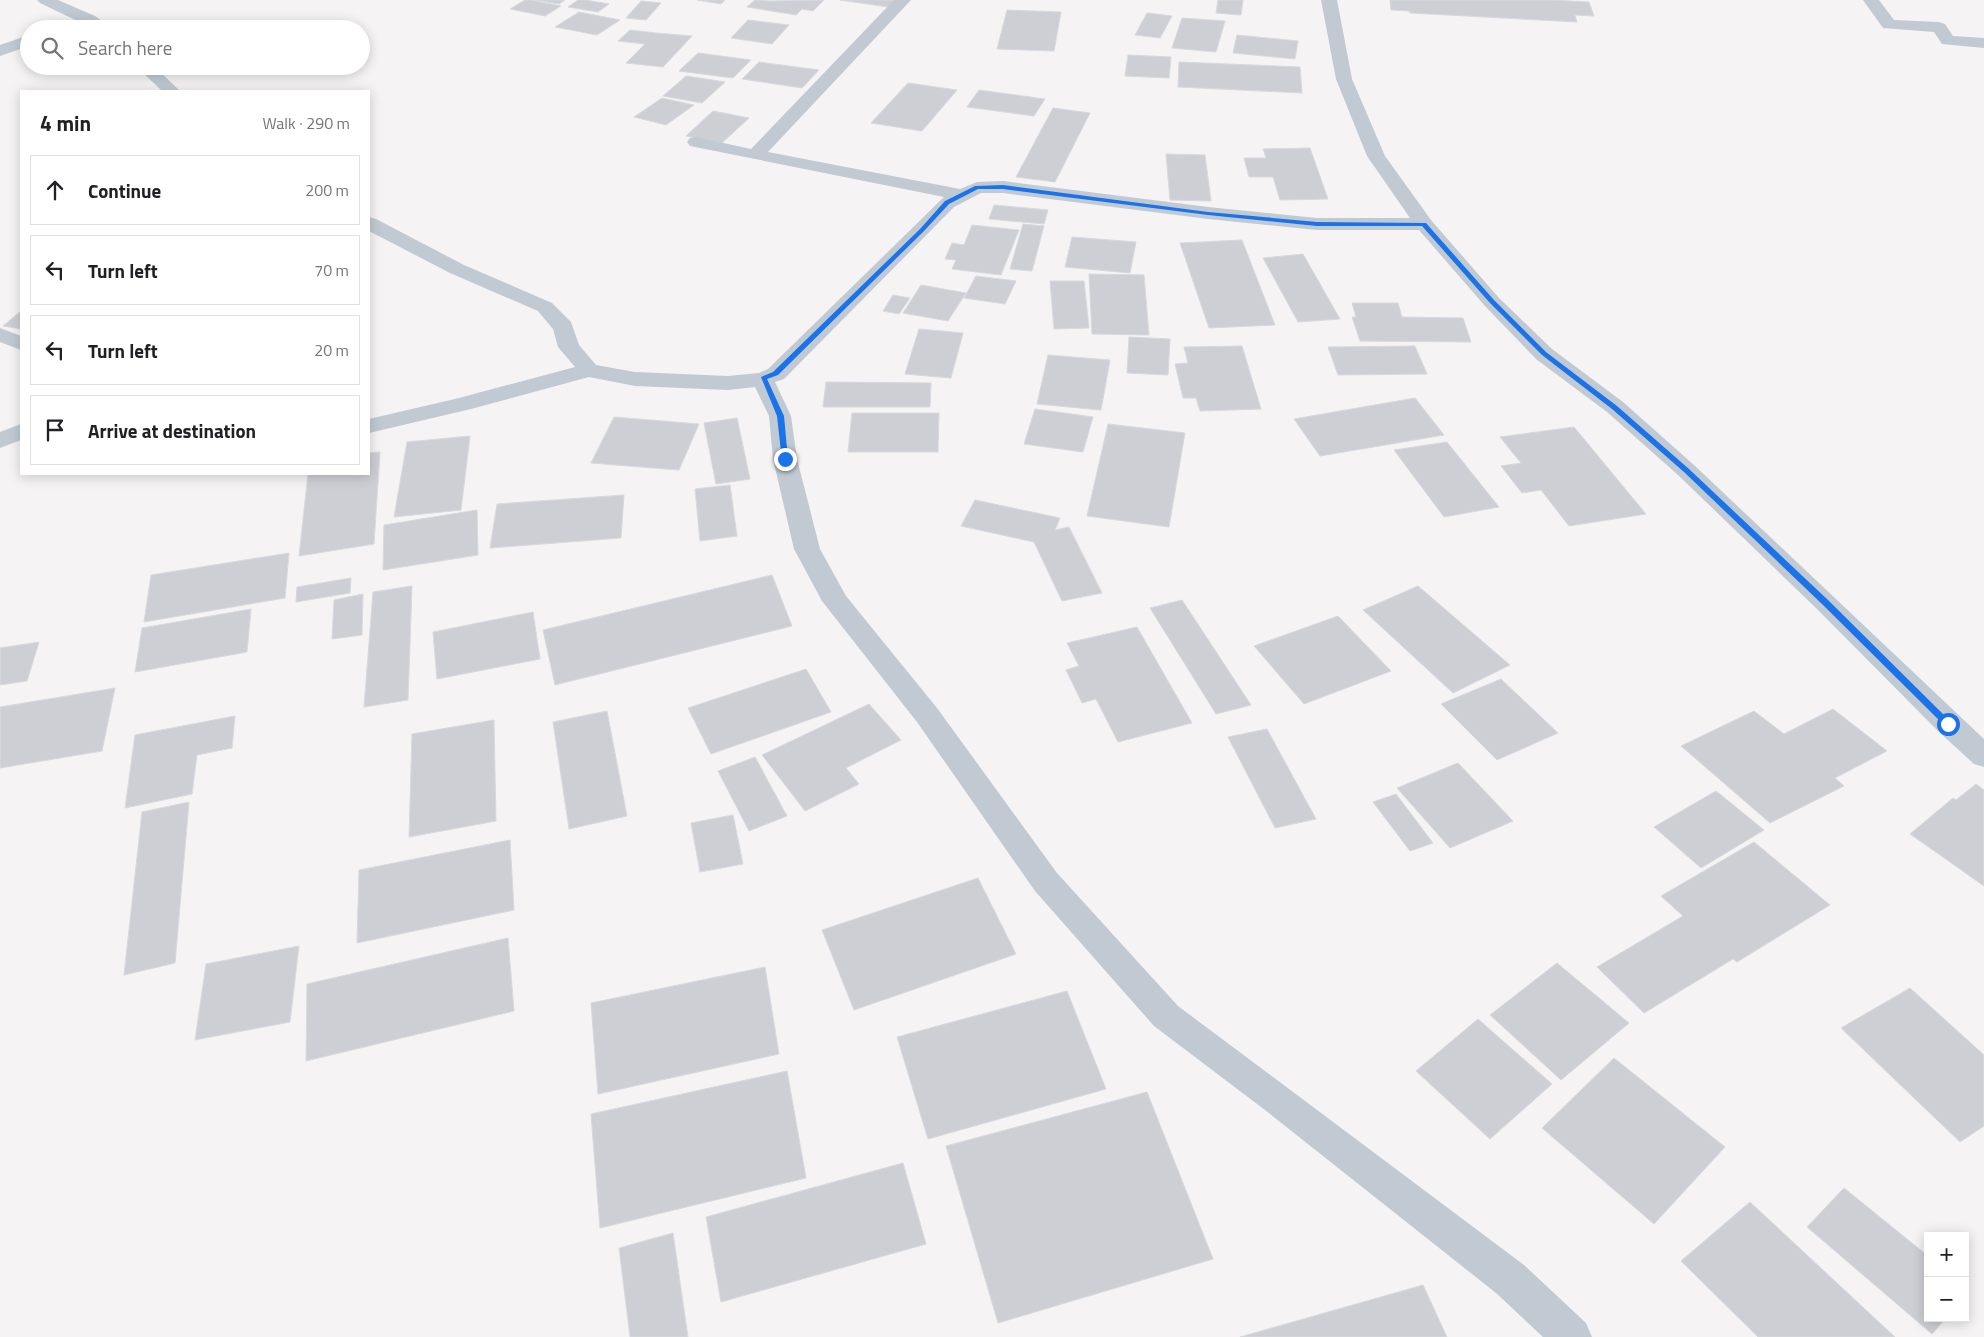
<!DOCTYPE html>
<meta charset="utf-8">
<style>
body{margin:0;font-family:"Titillium Web",sans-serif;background:#f2f2f2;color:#202124}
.controls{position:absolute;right:15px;bottom:15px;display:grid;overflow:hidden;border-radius:0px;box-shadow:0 2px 12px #0003}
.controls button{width:45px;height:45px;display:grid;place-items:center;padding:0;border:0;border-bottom:1px solid #e0e0e0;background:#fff;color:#202124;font:25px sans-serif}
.stop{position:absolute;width:15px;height:15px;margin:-11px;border:4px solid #1a73e8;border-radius:50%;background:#fff}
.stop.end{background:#1a73e8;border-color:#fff;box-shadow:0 1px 5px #0008}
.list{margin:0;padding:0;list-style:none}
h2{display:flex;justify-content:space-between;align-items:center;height:65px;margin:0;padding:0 20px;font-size:21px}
h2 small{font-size:16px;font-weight:400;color:#757577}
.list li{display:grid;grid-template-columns:32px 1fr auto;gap:15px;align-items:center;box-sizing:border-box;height:70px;margin:0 10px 10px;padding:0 10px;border:1px solid #e0e0e0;border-radius:0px}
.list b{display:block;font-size:19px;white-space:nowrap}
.list em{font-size:16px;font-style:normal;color:#757577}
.icon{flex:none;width:28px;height:28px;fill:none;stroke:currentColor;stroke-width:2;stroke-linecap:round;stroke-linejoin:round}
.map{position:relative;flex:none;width:1984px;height:1337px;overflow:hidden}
.search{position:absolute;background:#fff;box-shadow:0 2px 12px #0003;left:20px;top:20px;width:350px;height:55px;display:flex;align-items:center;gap:12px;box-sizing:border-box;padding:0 18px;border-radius:28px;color:#757577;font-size:19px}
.panel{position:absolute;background:#fff;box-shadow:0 2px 12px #0003;left:20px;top:90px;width:350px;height:385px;border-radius:0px}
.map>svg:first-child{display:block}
.building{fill:#cdcfd5;stroke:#d7d9de}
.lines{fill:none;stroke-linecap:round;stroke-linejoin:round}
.minor{fill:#c1cad2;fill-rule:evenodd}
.route{fill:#1a73e8}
</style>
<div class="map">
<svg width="1984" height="1337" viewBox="0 0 1984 1337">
<rect width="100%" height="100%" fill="#f5f3f3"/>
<path class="building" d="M525,0H531L561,6L545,16L510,9Z
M535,0H565L559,4Z
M578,0H586L609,4L598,12L568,7Z
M697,0H725L721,4Z
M755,0L770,1L824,0L813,11L802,9L796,15L747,7Z
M840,0H895L888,7Z
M1218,0H1243L1241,15L1216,13Z
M1390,0H1552L1589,2L1594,16L1575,15L1577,22L1410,13L1409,11L1391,10Z
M641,1L661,3L646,20L626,18Z
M1007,10L1061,12L1054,51L997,49Z
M579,12L620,20L597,35L555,27Z
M1147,13L1172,16L1160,38L1135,35Z
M1182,18L1225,21L1216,52L1172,48Z
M748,20L789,25L772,44L731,38Z
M630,30L656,33L692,36L663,67L626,63L645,44L618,41Z
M1237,35L1298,41L1295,59L1233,53Z
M698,53L751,60L733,78L679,71Z
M1128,55L1171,57L1169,78L1125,76Z
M759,62L819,70L802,88L742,79Z
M1179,62L1300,67L1302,93L1178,87Z
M686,76L725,82L702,103L663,96Z
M908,83L957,90L922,131L871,123Z
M979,90L1045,99L1034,116L967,107Z
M662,98L694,105L666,125L634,117Z
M1053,108L1090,113L1055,182L1016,177Z
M713,111L749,118L722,143L686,136Z
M1310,148L1328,199L1280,200L1273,177H1249L1244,158H1266L1263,149Z
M1166,154L1205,155L1211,201L1170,200Z
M994,205L1048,210L1044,224L989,219Z
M1023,224L1044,226L1032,271L1010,269Z
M972,225L1019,230L1001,275L952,269L956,260L945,259L952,243L964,245Z
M1072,237L1136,242L1130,273L1065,267Z
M1242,240L1275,325L1209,328L1180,243Z
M1303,254L1340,319L1298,322L1263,258Z
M1089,274L1144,275L1149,335L1092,334Z
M976,276L1016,281L1005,304L964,298Z
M1050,281H1084L1089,328L1054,329Z
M921,285L966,293L948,321L903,313Z
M893,295L910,298L899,314L883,311Z
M1352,303H1398L1402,317L1463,318L1471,342L1360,341L1352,317H1356Z
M21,311V329L3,326Z
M919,329L963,333L951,378L905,374Z
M1129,337L1170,339L1168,375L1127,373Z
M1242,346L1261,409L1200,411L1196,398H1183L1175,364L1188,363L1184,347Z
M1415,346L1427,374L1338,375L1328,347Z
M1048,355L1110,360L1101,410L1037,404Z
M826,382L931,383L930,407H823Z
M1415,398L1444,435L1320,456L1294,419Z
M1035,409L1093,417L1083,452L1024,444Z
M852,413H939L938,452H848Z
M614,417L699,424L679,470L591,463Z
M737,418L750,479L716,484L704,423Z
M1108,424L1185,433L1169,527L1087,516Z
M1574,427L1646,514L1569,526L1541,490L1522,493L1501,466L1521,463L1500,437Z
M470,436L461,510L394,517L407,442Z
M1447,442L1499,507L1444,517L1394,450Z
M380,452L374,544L299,556L308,474H369V453Z
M730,485L737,536L700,541L695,489Z
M624,495L621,538L490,548L497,504Z
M975,500L1060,518L1055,530L1069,527L1102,593L1062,601L1034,542L961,526Z
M477,510L478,555L383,570L384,525Z
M289,553L285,598L144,622L151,575Z
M772,575L792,626L555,685L543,630Z
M351,578L350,593L296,602L297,587Z
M412,586L408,700L364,707L373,592Z
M1418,586L1510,665L1453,693L1363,610Z
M363,594L362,635L332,639L334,600Z
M1182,600L1251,705L1216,714L1150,608Z
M251,609L247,652L135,672L142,628Z
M533,612L540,659L437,679L433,632Z
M1338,616L1391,671L1304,704L1254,646Z
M1137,627L1192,723L1118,742L1096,699L1082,703L1066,670L1079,666L1067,643Z
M39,642L27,681L0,685V648Z
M806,669L831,712L711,754L688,708Z
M1501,679L1558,733L1497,760L1441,704Z
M115,688L102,751L0,768V707Z
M869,704L901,740L846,768L859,784L805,811L762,755Z
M1833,709L1887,751L1835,778L1844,786L1770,823L1681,746L1754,711L1784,734Z
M607,711L627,816L569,829L553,722Z
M235,716L232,748L197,755L192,794L125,808L135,735Z
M494,720L496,821L409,837L412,734Z
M1267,729L1316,819L1275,828L1228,737Z
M755,757L787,816L749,831L718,771Z
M1458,763L1513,821L1450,848L1397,788Z
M1976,784L1984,790V886L1910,834L1953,798L1956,800Z
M1716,791L1764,830L1701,868L1654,827Z
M1396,794L1433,843L1410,851L1373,802Z
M189,802L175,963L124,975L142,812Z
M733,815L743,864L700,872L691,823Z
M510,840L514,910L357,943L359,870Z
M1754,842L1830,905L1737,962L1733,959L1644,1013L1597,967L1683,916L1661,896Z
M978,878L1016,954L854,1010L822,930Z
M508,938L514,1011L306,1061L307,984Z
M299,946L290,1022L195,1040L206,964Z
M1557,963L1629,1023L1561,1080L1490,1015Z
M765,967L779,1054L598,1094L591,1003Z
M1910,988L1984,1055V1126L1960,1142L1841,1028Z
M1067,991L1106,1089L928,1139L897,1037Z
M1478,1019L1552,1084L1490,1139L1416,1071Z
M1614,1058L1725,1147L1654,1224L1542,1128Z
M787,1071L806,1178L600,1228L591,1114Z
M1147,1092L1213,1259L998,1323L946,1146Z
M903,1163L926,1244L721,1302L706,1217Z
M1844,1188L1928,1256V1318H1946L1932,1334L1807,1227Z
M1750,1202L1895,1337H1758L1681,1261Z
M673,1233L688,1337H630L619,1248Z
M1423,1285L1447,1337H1240Z"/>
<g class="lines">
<path class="minor" d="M37,0H58L95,16L113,29H94L40,3Z
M894,0H911L768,152L960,189L977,182L1003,181L1208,207L1317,218H1410L1367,156L1336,79L1321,0H1337L1352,79L1385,156L1431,220L1499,298L1552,349L1623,402L1694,465L1984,739V767L1974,764L1938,731L1816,608L1678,475L1607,412L1536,359L1485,306L1419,230H1317L1208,219L1003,193H981L954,207L784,379L775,382L791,416L797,459L820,549L846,596L937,708L1057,873L1178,1006L1524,1265L1586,1323L1592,1337H1543L1496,1293L1265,1110L1154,1026L1035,891L917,722L822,601L794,549L773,459L769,416L755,387L728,390L635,386L589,377L471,409L369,433V419L459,398L575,367L558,347L553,329L538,311L450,273L369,231V217L376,219L464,265L552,303L571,322L579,345L596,365L635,372L728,376L759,373L768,369L944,197L690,146L687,142L690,138L696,137L751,149Z
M1863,0H1879L1894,20L1939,22L1945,24L1953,36L1984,38V48L1942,44L1934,32L1883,28Z
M29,35V46L0,56V45Z
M136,66H154L180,91H162Z
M0,328L21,336V350L0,342Z
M21,424V440L0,448V432Z"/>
</g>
<path class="route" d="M1003,185L1208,212L1317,222L1426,223L1494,300L1546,352L1617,406L1689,469L1828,600L1951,722V726H1945L1822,604L1684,472L1612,409L1542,355L1490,303L1422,226H1317L1208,215L1003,189H978L949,204L924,231L778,375L767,379L784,416L788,459L782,461L777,416L761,377L773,372L920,229L945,201L975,186Z"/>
</svg>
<div class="controls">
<button>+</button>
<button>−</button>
</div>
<div class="stop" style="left:1948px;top:724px"></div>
<div class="stop end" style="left:785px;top:459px"></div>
<div class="search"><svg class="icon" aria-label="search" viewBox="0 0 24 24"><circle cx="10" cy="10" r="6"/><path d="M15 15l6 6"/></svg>Search here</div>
<section class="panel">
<h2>4 min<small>Walk · 290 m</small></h2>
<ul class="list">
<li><svg class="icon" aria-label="ahead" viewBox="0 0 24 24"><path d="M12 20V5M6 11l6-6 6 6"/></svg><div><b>Continue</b></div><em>200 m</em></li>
<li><svg class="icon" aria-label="left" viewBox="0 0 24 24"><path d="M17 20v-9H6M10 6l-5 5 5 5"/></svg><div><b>Turn left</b></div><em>70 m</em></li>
<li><svg class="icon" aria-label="left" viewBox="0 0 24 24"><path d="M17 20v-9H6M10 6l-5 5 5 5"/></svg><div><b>Turn left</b></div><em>20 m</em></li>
<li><svg class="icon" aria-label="arrive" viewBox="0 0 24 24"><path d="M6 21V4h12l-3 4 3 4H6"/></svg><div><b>Arrive at destination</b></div></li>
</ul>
</section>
</div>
